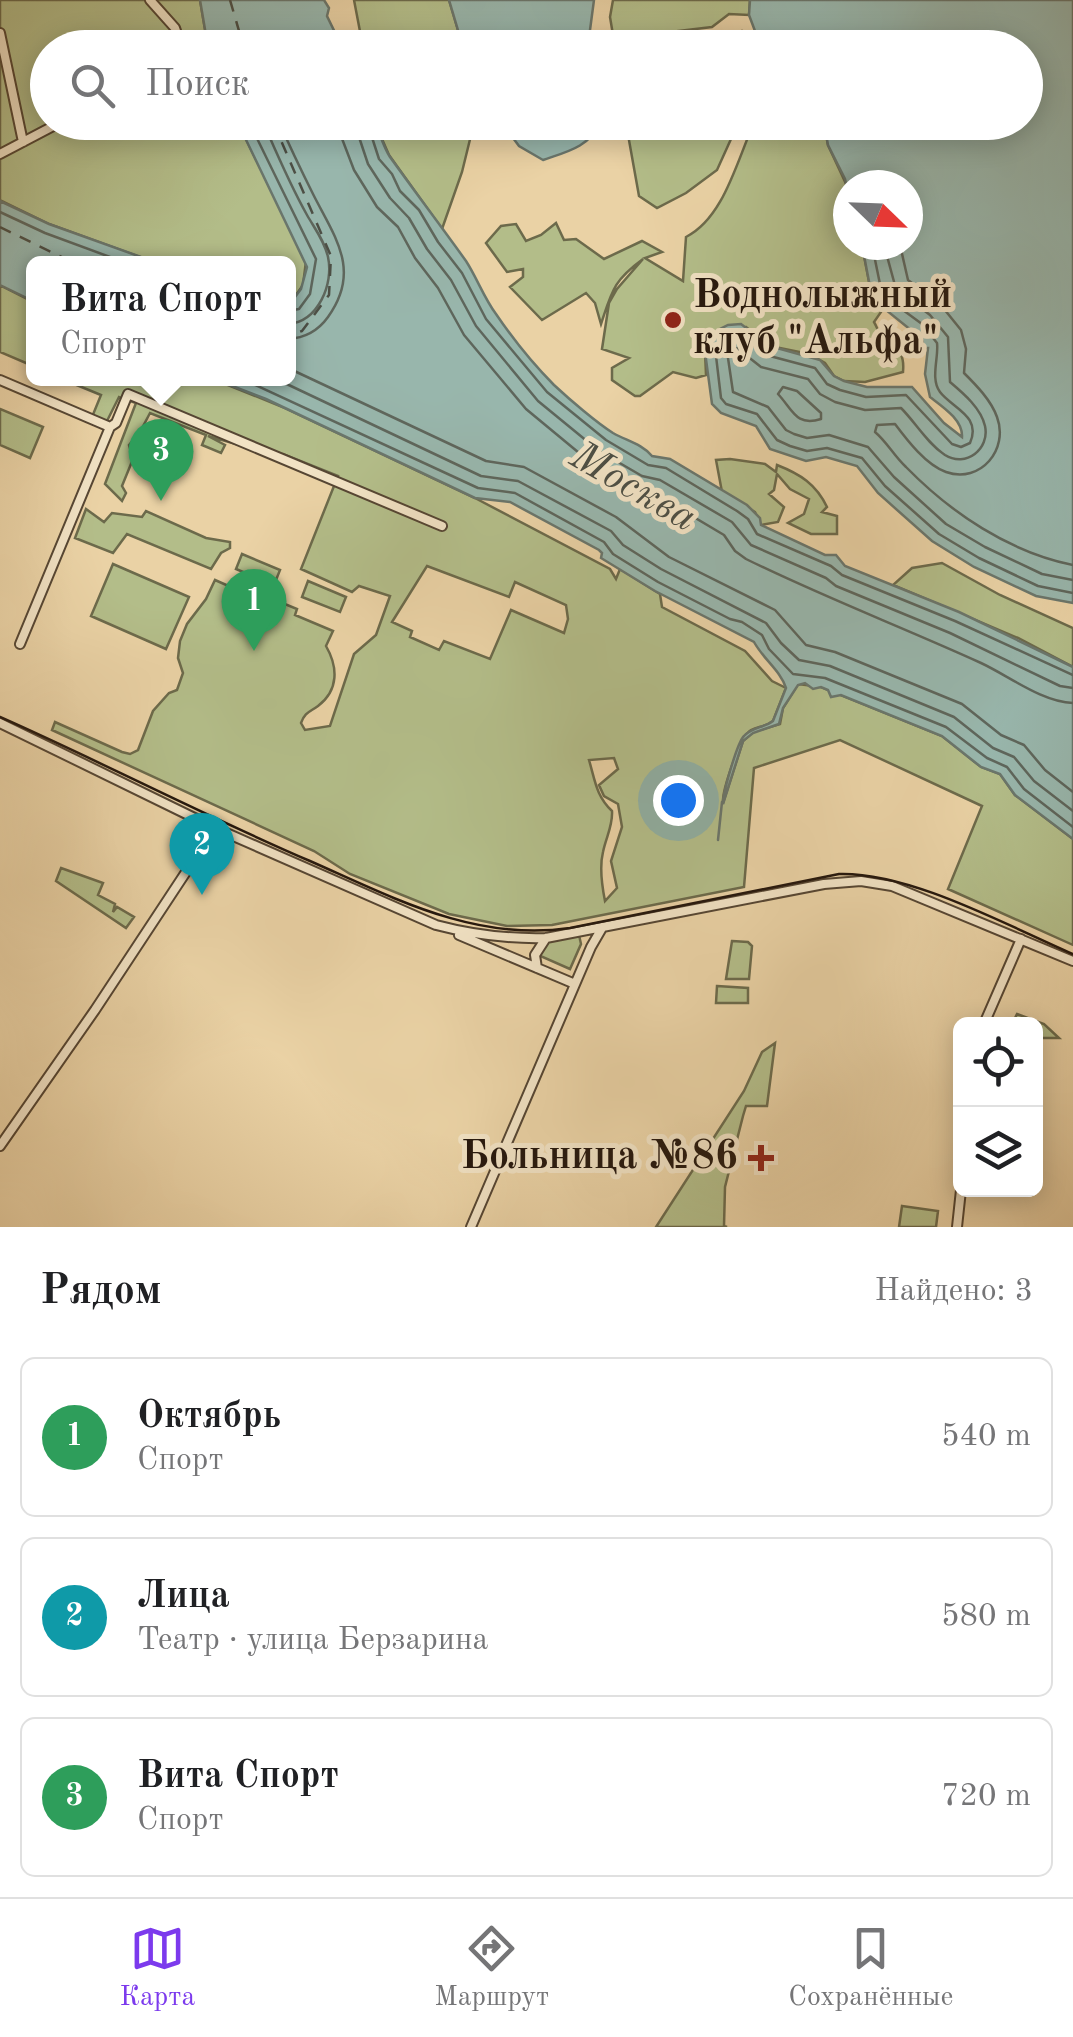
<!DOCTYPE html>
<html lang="ru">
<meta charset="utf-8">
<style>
body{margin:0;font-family:"Old Standard TT",serif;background:#f6f6f6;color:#202124}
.controls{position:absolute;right:30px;bottom:30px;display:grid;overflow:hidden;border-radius:15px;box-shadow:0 5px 25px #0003}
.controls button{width:90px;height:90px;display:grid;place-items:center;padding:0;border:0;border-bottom:2px solid #e0e0e0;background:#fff;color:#202124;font:50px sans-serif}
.compass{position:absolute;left:833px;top:170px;width:90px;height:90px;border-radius:50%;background:#fff;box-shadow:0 5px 25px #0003;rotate:113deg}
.you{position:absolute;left:678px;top:800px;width:35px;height:35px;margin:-25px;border:8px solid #fff;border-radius:50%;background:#1a73e8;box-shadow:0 0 0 15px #1a73e833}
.badge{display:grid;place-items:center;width:65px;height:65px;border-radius:50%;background:#7c3aed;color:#fff;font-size:32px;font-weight:700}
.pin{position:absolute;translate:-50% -82px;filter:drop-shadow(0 2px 5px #0008)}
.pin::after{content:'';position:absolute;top:52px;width:35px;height:30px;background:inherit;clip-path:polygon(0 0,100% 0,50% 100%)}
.popup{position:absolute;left:26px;top:256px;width:270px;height:130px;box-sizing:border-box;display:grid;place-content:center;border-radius:15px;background:#fff;filter:drop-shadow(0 2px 8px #0005);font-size:32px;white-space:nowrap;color:#757577}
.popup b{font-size:38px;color:#202124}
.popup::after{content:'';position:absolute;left:50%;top:100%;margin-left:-20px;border:20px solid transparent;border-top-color:#fff}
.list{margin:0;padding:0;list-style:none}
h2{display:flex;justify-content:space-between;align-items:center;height:130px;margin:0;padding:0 40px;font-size:42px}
h2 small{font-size:32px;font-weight:400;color:#757577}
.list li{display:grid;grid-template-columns:65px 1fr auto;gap:30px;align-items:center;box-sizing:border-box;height:160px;margin:0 20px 20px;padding:0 20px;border:2px solid #e0e0e0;border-radius:15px}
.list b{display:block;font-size:38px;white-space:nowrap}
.list p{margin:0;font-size:32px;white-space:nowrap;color:#757577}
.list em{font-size:32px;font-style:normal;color:#757577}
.icon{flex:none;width:55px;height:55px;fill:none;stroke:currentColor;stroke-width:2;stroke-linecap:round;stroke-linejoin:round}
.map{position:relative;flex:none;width:1073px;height:1227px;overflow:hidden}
.search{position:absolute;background:#fff;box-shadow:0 5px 25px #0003;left:30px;right:30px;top:30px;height:110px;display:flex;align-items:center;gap:25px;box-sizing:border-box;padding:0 35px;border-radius:55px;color:#757577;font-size:38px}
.sheet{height:670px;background:#fff}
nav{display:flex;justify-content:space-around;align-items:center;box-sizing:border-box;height:140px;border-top:2px solid #e0e0e0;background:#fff;font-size:28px;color:#757577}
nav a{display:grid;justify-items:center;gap:5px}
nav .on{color:#7c3aed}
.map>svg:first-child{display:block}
.green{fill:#b3bd89;stroke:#6c6a4b;stroke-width:2.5;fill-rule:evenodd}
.water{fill:#98b6ac;stroke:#6a766c;stroke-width:2.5}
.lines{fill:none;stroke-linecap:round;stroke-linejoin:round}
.shore{stroke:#5e665c;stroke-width:2.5}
.stream{stroke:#6a766c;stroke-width:2.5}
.ferry{stroke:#4d4f45;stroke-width:2.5;stroke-dasharray:12 10;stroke-linecap:butt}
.minor-casing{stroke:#564633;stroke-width:12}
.minor{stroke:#f1e2c4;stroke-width:8}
.tram{stroke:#25170d;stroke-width:2.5}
.poi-dot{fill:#8f2418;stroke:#f1e2c4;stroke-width:4}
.labels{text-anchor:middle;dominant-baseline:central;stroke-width:10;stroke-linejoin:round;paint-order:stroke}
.poi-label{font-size:40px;font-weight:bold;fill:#25170d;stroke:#f1e2c4;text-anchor:start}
.water-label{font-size:42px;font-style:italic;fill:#4d4f45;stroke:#f1e2c4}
</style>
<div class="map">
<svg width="1073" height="1227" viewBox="0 0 1073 1227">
<rect width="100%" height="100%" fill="#ead2a5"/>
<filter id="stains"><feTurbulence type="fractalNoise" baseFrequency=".002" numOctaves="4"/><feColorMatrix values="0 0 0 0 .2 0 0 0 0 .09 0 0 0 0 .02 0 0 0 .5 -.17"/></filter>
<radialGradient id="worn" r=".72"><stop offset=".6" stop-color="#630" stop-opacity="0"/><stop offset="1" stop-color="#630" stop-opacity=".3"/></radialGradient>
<path class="green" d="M0,0H200L208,47L48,48V122L238,123L306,261L303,285L289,305L288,264L140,263V257L49,224L0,200Z
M354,0H449L463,47H363Z
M613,0H750L749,15L729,14L712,27L662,33L643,47H615L610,17Z
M742,31L762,48H667L673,44L694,47Z
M631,122H749V123L731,139L717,170L686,193L657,208L639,196L627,129Z
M375,123H474L462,172L442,229L389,155Z
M754,123H824L828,145L847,186L848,245H862L871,292L881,312L874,322C877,327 879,334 883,338C896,350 905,350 903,372L865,382L844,381L834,376L825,363L809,354L770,346L746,327L705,352L706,375L696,378L673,372L640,396H635L612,380V368L629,358L602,349L609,303L617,289L643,259C613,281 612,291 601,324L595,303L586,293L542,320L510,287L523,277V269L507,272L486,243L501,226L516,224L526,241L541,235L556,223L564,240L576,239L604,259L642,241L662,252L645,258L683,281L686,237C724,218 737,160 754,123Z
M0,285L33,302V366L0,352Z
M62,379H213L285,408L475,498L610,569L616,579L620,569L660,594L662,607L745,651L772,681L786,688L773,721C766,727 759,726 751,730C740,736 722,791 723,803L743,741L753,732L780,724L783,708L798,684L821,687L942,736L981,767L1000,774L1015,795L1073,839V945L948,889L982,806L840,740L754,768L744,887L552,925L507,926L449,914L350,874L314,851L52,730L55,722L122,752L130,754L138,750L153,711L169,693L177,690L183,673L178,658L180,641L187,624L206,599L215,580L265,602L268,597L297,609L295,615L333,631L326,646C338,667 339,690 318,706C310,712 305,712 301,723L305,730L330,726L354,654L376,635L390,596L359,586L352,592L301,569L338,476L283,454L275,455L208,436L225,445L221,453L202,445L206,435L150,413L140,432L129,445L133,459L122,486L126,493L122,501L105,484L136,403L119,397L106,423L92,417L101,395ZM427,566L509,597L515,582L566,605L568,619L564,633L511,610L490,659L444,641L439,650L410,637L412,631L392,622ZM614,758L618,769L599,785L604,796L618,804L622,827L611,861L617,888L605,901C602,886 599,868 603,852C606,837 613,826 612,811C596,796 595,780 589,760Z
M0,409L43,427L30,458L0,445Z
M730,459L765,464L776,472L777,465C800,474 816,484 827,507L822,512L837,516V534H811L788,523L804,514L809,499L790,489L777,474L774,490L769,494L784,507L778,522L761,525L755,512L722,492L716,460Z
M86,509L104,522L112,513L142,517L146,511L206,538L230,542V548L221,553L211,569L127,534L113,553L75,538Z
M242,554L280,570L274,585L236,569Z
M942,563L1000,595L1073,628V667L1018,638L893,585L912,568Z
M113,564L189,597L166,649L91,616Z
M308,581L346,597L340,612L302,597Z
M61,868L103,883L98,895L115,904L113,912L117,907L134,917L126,928L56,881Z
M579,935L581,944L570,969L538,955L547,940Z
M732,941L748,942L752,946L749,979H726Z
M717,986L748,988V1003H716Z
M1017,1014L1044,1024L1059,1038H1036V1024H1012Z
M775,1043L767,1106H746L743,1116L725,1187L724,1226L727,1227H656L744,1091L762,1052Z
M902,1206L938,1211L936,1227H899Z"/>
<path class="water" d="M200,0H324L329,8L327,16L342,47H208Z
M449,0H594L590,30L593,47H463Z
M750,0H1073V603L1036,596L974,567L932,541L878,493L857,466L826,457L806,461L770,449L756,426L721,413L712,404L705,352L716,331L728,325L741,324L770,346L820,360L834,376L844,381L867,387H912L944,423L962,437C963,420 943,407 930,397L925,374L928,348H914V342L923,344L922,339L881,306L871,292L862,245H908V185H848V194L845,179L828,145L824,123L1026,122V48L761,47L749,15Z
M238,123H375C380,134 384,148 390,157C415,192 441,226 466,261C477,278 484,298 496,314C513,339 533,364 554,385C569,399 597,423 613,433C627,441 642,444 652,456L670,459L747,505L760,518L761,525L825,555H836L845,566L959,612L1073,667V839L1015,795L1000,774L981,767L942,736L841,695L831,697L828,690L821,687L813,689L805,683L798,685L783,708L779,724L753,733L743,741L723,804C722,796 737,743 744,736C752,727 764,728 773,721L786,688C780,670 764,660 754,642L655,591L601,558L602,553L599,550L510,502L475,498L266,399L214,379L288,378L289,305L301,289L307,267Z
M502,123H599C590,147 566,152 543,160L519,146Z
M0,201L49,224L141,257L140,263L34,264L33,301L0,285Z"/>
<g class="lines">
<path class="shore" d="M249,122L316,259L310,294L299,309L288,311
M263,122C277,154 290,185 307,215C315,229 325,242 328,257C334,284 318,322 288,324
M279,122C290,147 301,170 313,194C334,236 362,270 328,317C318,331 306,338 288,339
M339,122L341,136L354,170L377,207L398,227L415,258L438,288L464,335L526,409L590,462L636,490L655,494L724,535L735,551L746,559C823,597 902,627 981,663C1009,676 1042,702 1073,703
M354,122L368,164L390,198L409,218L427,249L451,280L476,326L538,401L599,451L642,476L660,480L732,522L751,545L826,578L836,586L950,633L1060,686L1073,688
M367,122L379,159L392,174L400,191L419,210L438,242L462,273L486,319L547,392L606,440L648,465L666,468L737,511L748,519L757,534L831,566L842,575L955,621L1073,675
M0,212L45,233L129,264
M872,245L881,289L892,302L922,324L937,343C939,357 930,379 940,392C952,408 982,416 970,443L961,447L952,444L906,395L866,397L840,390L827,384L815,368L766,355L739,335L724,338L716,356L721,398L726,404L757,414L777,440L790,446L807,451L827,448L862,458L885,486L939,534L979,558L1038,586L1073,593
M884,245L896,289L930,315L948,337L950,382C963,393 981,408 985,426C990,449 966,468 945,455C927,443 916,423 901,408L865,410L835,402L820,394L808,379L761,367L737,348L728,358L733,392L768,407L786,430L794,434L807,438L829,435L868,447L894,477L946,524L985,547L1042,574L1073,580
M900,245L908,280L940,304L961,330L966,349L964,373C976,385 991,400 997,417C1009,449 981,484 946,472C926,465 907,440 895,424L877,425L875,432C887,442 894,456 906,467C951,513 1009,552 1073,565
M288,368L486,461L524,467L616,517L669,557L775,610L806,645L835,652L962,704L1001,735L1024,745L1045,770L1073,792
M240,378L478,488L515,493L604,542L613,554L658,582L730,619L742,622L762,635L769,649L793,674L825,678L946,727L987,758L1007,767L1024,789L1073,827
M274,378L481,476L518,481L611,531L623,545L661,569L766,623L781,643L799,660L830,666L954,717L993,748L1014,757L1034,781L1073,811
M783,387L797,391L821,413V419C796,427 793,410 778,394Z"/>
<path class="stream" d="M718,840L722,802"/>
<path class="ferry" d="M230,0L244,48
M273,122L331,256L329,295L302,331L288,336
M0,227L76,264"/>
<defs>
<path id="minor" d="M150,0L175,28L182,48
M0,33L23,142
M0,154L61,122
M0,380L110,427
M20,644L110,427L116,423L128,394L442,526
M0,723L215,828L436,925C474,935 508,939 546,938L824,884L861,881L892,886L1073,961
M459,935L575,984
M537,968L535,955L546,938
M984,1024L1021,939
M0,1146L95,1010L215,828
M471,1227L591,947L602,928
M957,1227L961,1190"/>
</defs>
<use href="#minor" class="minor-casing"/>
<use href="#minor" class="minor"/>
<path class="tram" d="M0,717C104,763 205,816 310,861C394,898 475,942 570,928L839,874C910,872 1006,925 1073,954"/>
</g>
<g class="poi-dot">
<circle cx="673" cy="320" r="10"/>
<path d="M756 1143h10v10h10v10h-10v10h-10v-10h-10v-10h10z"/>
</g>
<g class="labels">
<g class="poi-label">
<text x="693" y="297">Воднолыжный<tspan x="693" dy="46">клуб "Альфа"</tspan></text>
<text x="738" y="1158" text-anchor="end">Больница №86</text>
</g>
<g class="water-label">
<text transform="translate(633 488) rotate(30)">Москва</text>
</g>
</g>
<rect width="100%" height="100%" filter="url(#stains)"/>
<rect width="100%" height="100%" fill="url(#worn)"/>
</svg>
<div class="controls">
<button><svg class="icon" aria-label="locate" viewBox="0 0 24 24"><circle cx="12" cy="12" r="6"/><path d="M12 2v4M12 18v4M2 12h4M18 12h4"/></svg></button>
<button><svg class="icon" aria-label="layers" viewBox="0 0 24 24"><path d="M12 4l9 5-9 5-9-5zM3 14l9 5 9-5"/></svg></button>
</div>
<svg class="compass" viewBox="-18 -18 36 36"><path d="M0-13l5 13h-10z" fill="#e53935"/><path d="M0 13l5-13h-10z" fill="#757577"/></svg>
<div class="you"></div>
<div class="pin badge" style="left:254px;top:651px;background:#2e9e5b">1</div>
<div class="pin badge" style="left:202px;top:895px;background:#0f9aa8">2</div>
<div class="pin badge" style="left:161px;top:501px;background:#2e9e5b">3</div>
<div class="popup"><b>Вита Спорт</b>Спорт</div>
<div class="search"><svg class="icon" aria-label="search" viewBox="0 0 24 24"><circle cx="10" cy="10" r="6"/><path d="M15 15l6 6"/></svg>Поиск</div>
</div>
<section class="sheet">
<h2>Рядом<small>Найдено: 3</small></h2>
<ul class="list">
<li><span class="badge" style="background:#2e9e5b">1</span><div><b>Октябрь</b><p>Спорт</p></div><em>540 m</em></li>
<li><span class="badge" style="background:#0f9aa8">2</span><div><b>Лица</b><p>Театр · улица Берзарина</p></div><em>580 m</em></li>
<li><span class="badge" style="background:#2e9e5b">3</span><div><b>Вита Спорт</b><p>Спорт</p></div><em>720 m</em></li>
</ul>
</section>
<nav>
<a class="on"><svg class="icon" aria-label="map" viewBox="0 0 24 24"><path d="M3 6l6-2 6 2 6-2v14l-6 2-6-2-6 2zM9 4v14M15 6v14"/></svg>Карта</a>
<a><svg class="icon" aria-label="directions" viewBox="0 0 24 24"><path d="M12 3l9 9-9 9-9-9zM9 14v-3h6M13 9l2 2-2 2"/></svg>Маршрут</a>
<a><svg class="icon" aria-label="saved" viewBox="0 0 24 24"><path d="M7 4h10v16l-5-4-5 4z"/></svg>Сохранённые</a>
</nav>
